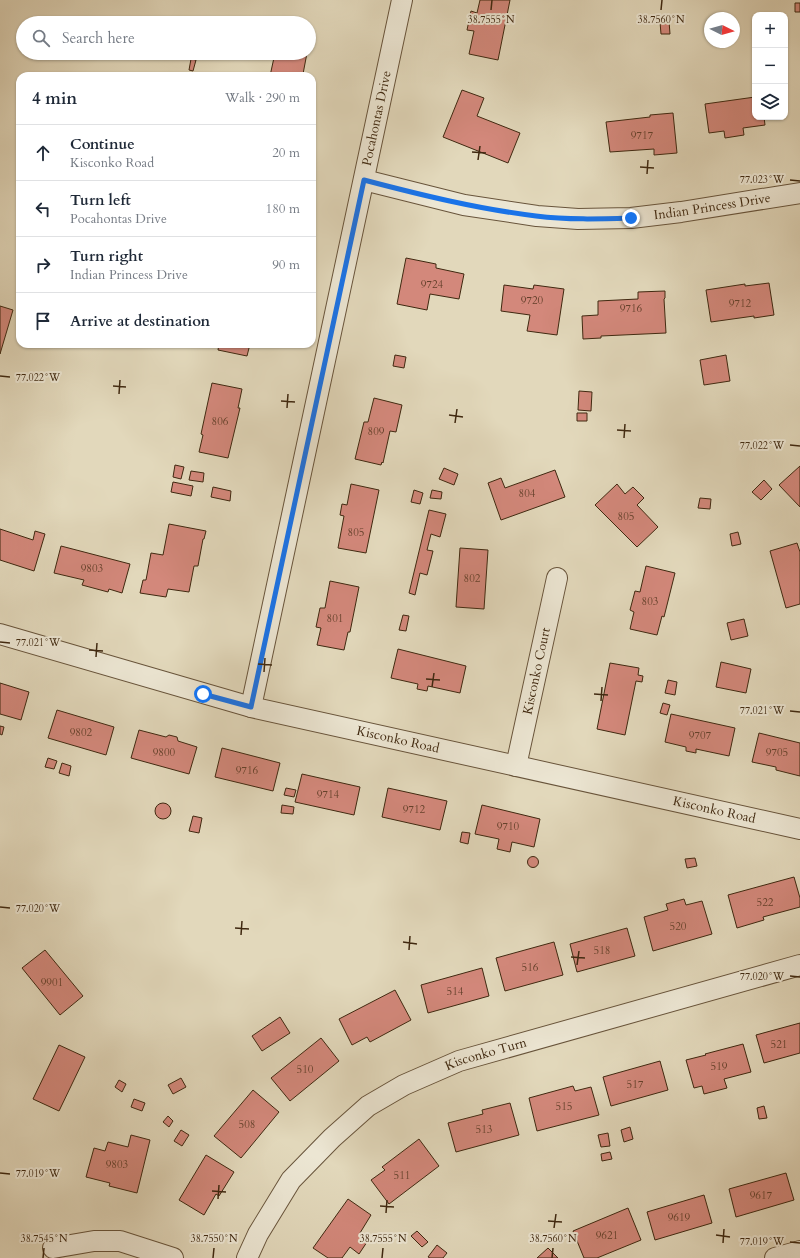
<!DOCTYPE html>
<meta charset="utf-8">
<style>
body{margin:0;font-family:Cardo,serif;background:#f2f2f3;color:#1f2937}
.controls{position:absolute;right:12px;top:12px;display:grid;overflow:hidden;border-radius:8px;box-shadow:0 1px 3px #0004}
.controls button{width:36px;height:36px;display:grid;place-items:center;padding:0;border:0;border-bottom:1px solid #e0e1e3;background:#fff;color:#1f2937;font:20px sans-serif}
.compass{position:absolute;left:704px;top:12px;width:36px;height:36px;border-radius:50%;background:#fff;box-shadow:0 1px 3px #0004;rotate:95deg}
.stop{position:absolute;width:12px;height:12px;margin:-9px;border:3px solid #1a73e8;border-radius:50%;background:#fff}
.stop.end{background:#1a73e8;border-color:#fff;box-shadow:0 1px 4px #0008}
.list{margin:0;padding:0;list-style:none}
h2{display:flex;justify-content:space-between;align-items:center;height:52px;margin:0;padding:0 16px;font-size:17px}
h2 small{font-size:13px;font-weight:400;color:#747a83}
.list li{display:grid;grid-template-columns:26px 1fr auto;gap:12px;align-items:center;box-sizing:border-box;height:56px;padding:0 16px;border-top:1px solid #e0e1e3}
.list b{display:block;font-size:15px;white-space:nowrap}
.list p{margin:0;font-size:13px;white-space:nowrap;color:#747a83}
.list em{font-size:13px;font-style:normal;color:#747a83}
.icon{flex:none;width:22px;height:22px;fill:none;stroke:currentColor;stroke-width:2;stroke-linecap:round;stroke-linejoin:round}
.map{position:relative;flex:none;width:800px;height:1258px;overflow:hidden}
.search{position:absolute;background:#fff;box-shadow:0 1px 3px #0004;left:16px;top:16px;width:300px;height:44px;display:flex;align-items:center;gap:10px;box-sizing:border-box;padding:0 14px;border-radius:22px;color:#747a83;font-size:15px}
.panel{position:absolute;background:#fff;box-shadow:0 1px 3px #0004;left:16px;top:72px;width:300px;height:276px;border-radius:12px}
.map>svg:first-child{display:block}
.building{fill:#d3887b;stroke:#3f2810}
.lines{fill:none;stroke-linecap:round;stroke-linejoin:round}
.minor-casing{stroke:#68543b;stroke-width:22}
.minor{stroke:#ece6d3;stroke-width:20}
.route{stroke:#1a73e8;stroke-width:5}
.ticks{fill:none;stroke:#3f2810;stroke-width:1.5}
.labels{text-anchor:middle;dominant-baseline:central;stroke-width:4;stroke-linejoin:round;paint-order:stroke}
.number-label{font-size:11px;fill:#64402b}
.street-label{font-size:13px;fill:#3f2810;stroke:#ece6d3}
.ticks-label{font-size:10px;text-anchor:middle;fill:#3f2810;stroke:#ece6d3;stroke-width:4;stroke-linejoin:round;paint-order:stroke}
</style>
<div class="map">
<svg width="800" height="1258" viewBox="0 0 800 1258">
<rect width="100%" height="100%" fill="#e2d8bb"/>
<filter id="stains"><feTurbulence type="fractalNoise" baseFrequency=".005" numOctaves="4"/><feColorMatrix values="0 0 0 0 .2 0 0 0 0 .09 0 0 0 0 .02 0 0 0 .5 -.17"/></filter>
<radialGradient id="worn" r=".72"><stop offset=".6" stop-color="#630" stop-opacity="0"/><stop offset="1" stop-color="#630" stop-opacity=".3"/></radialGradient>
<path class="building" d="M480,0H510L498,60L469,54L474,31L467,30L471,11L477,13Z
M795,3H800V12H795Z
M669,21L670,34H661L660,22Z
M275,53H307L303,74L299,73L298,76H270Z
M191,59L196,60L193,71L189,70Z
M462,90L484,98L477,116L520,133L508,163L443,137Z
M755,97V117H764L765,125L743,128L744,135L725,138L724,131L709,133L705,104Z
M673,113L677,153L654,155V149L610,152L606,122L650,117V115Z
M406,258L436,264V268L464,274L459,299L430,294L427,310L397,304Z
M769,283L774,315L754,318V316L711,322L706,290L745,284V286Z
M504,285L533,289L534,285L564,289L557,335L527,331L530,315L501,311Z
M665,291V298L664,299L666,333L601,336V338L583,339L582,316L598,315V301L638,299V292Z
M0,306L13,310L0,354Z
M219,344H250L247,356L218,350Z
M395,355L406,357L404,368L393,366Z
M726,355L730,381L704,385L700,360Z
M212,383L242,389L238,408H240L228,458L199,452L203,435L201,434Z
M579,391L592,392L591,411L578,410Z
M374,398L402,405L396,432L390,431L383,463L382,462L381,465L355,459L364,422H368Z
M577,413H587V421H577Z
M175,465L184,467L181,479L173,477Z
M800,466V507L779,485Z
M444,468L458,474L454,485L439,479Z
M555,470L565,497L501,520L488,483L501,478L505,488Z
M191,471L204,473L203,482L189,480Z
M764,480L772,489L761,500L752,492Z
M173,482L193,486L191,496L171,492Z
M351,484L379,490L366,553L338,548L344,516L340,515L342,504L347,505Z
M617,484L625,494L633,487L644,498L637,505L658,527L637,547L595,505Z
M213,487L231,491L230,501L211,497Z
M414,490L423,493L420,504L411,502Z
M432,490L442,492L441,499L430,498Z
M700,498L711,499L710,509L698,508Z
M429,510L446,514L440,537L431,534L427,550L433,551L427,575L420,573L415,595L409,593Z
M169,524L206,531L204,539H203L198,566H194L189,592L168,589L166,597L140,593L143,580H146L151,553L163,555Z
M0,529L33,540L35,531L45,534L34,571L0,560Z
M738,532L741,544L732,546L730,534Z
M797,543L800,552V604L786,608L770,551Z
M61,546L130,564L122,593L109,589L108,592L82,585L84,580L54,573Z
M460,548L488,550L484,609L456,607Z
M646,566L675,573L664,617L662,616L657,635L630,629L634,612L630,610L635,591L640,592Z
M330,581L359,587L350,632H348L344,650L317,645L321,628L316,627L320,608H325Z
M403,615L409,616L406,631L399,630Z
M744,619L748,636L731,640L727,623Z
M398,649L466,666L460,693L428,686L427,691L417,689L418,684L391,678Z
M721,662L751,669L746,693L716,687Z
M610,663L639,668L638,675L643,676L642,682L636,681L625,735L597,729Z
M668,680L677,682L675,695L665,693Z
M0,683L29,692L21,720L0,714Z
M663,703L670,705L667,715L660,713Z
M57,710L114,727L106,755L48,738Z
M671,714L735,728L729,756L696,749V753L686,751V747L665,742Z
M0,726L4,727L2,735L0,734Z
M139,730L166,737L169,735L177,737L178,741L197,747L189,774L131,758Z
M759,733L800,743V776L776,770V767L752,762Z
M222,748L280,763L273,791L215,777Z
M48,758L57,761L54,769L45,767Z
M62,763L71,766L69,776L59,773Z
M302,774L360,787L354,815L295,802Z
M286,788L296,790L294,797L284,795Z
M388,788L447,801L440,830L382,817Z
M155 811a8 8 0 1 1 16 0a8 8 0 1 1-16 0Z
M282,805L294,807L293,814L281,813Z
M482,805L540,819L534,847L512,842L510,852L497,849L499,839L475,834Z
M193,816L202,818L199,833L189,831Z
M462,832L470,833L468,844L460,842Z
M527.5 862a5.5 5.5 0 1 1 11 0a5.5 5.5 0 1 1-11 0Z
M695,858L697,866L687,868L685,859Z
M794,877L800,898V907L763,917L764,920L737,928L728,895Z
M684,899L686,905L702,901L712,934L653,951L644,917L668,910L666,904Z
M627,928L635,956L577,972L570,944Z
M554,942L563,975L505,991L496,958Z
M45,950L83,996L60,1015L22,968Z
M482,968L489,996L428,1013L421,985Z
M395,990L411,1020L370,1042L367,1037L352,1045L339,1019Z
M280,1017L290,1033L262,1051L252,1036Z
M800,1023V1053L764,1063L756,1035Z
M321,1038L339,1061L290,1101L271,1078Z
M743,1044L751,1072L724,1079L727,1088L704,1094L702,1086L694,1088L686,1060L706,1055L705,1054Z
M59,1045L85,1057L59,1111L33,1099Z
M660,1061L668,1090L611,1106L603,1077Z
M181,1078L186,1087L173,1094L168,1085Z
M119,1080L126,1084L122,1092L115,1087Z
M573,1086L575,1091L591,1087L599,1115L537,1131L529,1098Z
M253,1090L279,1112L241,1158L214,1136Z
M134,1099L145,1103L142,1111L131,1107Z
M510,1103L519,1135L456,1152L448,1123L483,1114L482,1110Z
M764,1106L767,1118L759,1119L757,1108Z
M168,1116L173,1121L169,1127L163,1122Z
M630,1127L633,1139L624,1142L621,1130Z
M181,1130L189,1135L182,1146L174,1141Z
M608,1133L610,1146L601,1147L598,1135Z
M131,1135L150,1140L137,1193L109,1186L110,1183L86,1177L94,1148L105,1151L108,1142L128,1147Z
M419,1139L439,1166L389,1204L371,1180L385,1170L382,1167Z
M610,1152L612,1159L602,1161L601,1154Z
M206,1155L234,1172L219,1196L216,1194L204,1215L179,1200Z
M786,1173L794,1200L736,1217L729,1189Z
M704,1195L712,1223L655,1240L647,1212Z
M348,1199L371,1215L360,1233L369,1239L359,1254L350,1247L342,1258H328L313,1248Z
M628,1208L641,1240L597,1258H584L573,1231Z
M417,1231L428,1242L422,1247L411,1236Z
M437,1245L447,1253L443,1258H430L428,1257Z
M548,1248L558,1258H537Z"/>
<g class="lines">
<defs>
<g id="minor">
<path id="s1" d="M364,180L464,205L537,216L578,219L631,218L681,212L800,193"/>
<path id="s2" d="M0,634L251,707L800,829"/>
<path id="s3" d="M251,707L402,0"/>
<path id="s4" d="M516,766L557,578"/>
<path d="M53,1248L94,1241H120L173,1258"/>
<path id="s5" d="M247,1258L258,1234L291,1180L332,1138L368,1106L404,1085L459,1061L800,965"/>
<path d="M775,1258L800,1251"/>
</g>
</defs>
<use href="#minor" class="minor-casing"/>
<use href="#minor" class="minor"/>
</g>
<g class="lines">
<path class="route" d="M203,694L251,707L364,180C421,195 478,209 536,216C568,220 599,219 631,218"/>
</g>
<path class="ticks" d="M491,10L492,0M661,10L662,0M472,152L486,153M478,160L480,146M640,167L654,168M647,174L648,160M790,180L800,181M0,376L10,377M113,386L126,387M119,394L120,380M281,401L295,402M287,408L288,394M449,415L463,417M455,423L457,409M617,430L631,431M624,438L625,424M790,445L800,446M0,642L10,643M89,650L103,651M96,657L97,643M258,664L272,665M264,672L265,658M426,679L440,680M432,687L434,673M594,694L608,695M601,701L602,687M790,711L800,712M0,907L10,908M235,928L249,929M241,935L242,921M403,942L417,944M409,950L410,936M571,957L585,958M577,965L579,951M790,976L800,977M0,1173L10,1174M212,1191L226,1192M218,1199L219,1185M380,1206L394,1207M386,1213L387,1200M548,1221L562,1222M554,1228L556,1214M716,1235L730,1237M790,1242L800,1243M723,1243L724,1229M43,1258L44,1248M213,1258L214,1248M382,1258L383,1248M552,1258L553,1248"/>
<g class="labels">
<g class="number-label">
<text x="642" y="135">9717</text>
<text x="432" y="284">9724</text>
<text x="532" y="300">9720</text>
<text x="740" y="303">9712</text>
<text x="631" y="308">9716</text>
<text x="220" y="421">806</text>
<text x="376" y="431">809</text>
<text x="527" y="493">804</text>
<text x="626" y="516">805</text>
<text x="356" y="532">805</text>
<text x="92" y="568">9803</text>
<text x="472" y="578">802</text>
<text x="650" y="601">803</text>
<text x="335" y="618">801</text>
<text x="81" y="732">9802</text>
<text x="700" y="735">9707</text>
<text x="164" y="752">9800</text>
<text x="777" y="752">9705</text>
<text x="247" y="770">9716</text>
<text x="328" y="794">9714</text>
<text x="414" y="809">9712</text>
<text x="508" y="826">9710</text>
<text x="765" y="902">522</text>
<text x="678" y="926">520</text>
<text x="602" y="950">518</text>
<text x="530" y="967">516</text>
<text x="52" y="982">9901</text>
<text x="455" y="991">514</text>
<text x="779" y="1044">521</text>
<text x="719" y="1066">519</text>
<text x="305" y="1069">510</text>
<text x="635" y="1084">517</text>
<text x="564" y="1106">515</text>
<text x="247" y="1124">508</text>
<text x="484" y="1129">513</text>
<text x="117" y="1164">9803</text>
<text x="402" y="1175">511</text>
<text x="761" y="1195">9617</text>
<text x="679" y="1217">9619</text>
<text x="607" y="1235">9621</text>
</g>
<g class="street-label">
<text stroke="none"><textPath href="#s3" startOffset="602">Pocahontas Drive</textPath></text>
<text stroke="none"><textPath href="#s1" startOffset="353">Indian Princess Drive</textPath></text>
<text stroke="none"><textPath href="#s4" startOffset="97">Kisconko Court</textPath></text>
<text stroke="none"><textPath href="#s2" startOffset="412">Kisconko Road</textPath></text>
<text stroke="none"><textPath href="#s2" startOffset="736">Kisconko Road</textPath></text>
<text stroke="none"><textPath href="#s5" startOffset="326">Kisconko Turn</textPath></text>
</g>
</g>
<g class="ticks-label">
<text x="491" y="23">38.7555°N</text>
<text x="661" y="23">38.7560°N</text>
<text x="762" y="183">77.023°W</text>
<text x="38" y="381">77.022°W</text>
<text x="762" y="449">77.022°W</text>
<text x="38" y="646">77.021°W</text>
<text x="762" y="714">77.021°W</text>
<text x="38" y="912">77.020°W</text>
<text x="762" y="980">77.020°W</text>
<text x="38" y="1177">77.019°W</text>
<text x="44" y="1242">38.7545°N</text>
<text x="214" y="1242">38.7550°N</text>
<text x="383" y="1242">38.7555°N</text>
<text x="553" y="1242">38.7560°N</text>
<text x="762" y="1245">77.019°W</text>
</g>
<rect width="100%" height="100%" filter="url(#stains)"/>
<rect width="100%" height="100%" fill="url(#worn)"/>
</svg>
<div class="controls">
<button>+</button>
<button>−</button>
<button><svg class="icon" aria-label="layers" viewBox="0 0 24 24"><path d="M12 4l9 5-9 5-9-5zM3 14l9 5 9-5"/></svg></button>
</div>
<svg class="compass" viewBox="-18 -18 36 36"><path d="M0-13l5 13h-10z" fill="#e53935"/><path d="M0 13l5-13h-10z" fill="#747a83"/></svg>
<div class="stop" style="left:203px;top:694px"></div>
<div class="stop end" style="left:631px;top:218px"></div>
<div class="search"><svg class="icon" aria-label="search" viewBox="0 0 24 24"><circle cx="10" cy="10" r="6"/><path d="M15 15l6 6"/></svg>Search here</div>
<section class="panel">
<h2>4 min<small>Walk · 290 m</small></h2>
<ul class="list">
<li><svg class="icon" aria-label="ahead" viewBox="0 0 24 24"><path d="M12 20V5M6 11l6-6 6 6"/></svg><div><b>Continue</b><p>Kisconko Road</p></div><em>20 m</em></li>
<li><svg class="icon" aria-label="left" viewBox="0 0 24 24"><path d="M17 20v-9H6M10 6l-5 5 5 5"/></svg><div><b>Turn left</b><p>Pocahontas Drive</p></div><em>180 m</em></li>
<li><svg class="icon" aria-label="right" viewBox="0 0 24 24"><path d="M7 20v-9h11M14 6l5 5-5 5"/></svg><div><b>Turn right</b><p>Indian Princess Drive</p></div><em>90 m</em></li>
<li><svg class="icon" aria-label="arrive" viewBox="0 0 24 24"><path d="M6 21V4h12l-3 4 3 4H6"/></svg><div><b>Arrive at destination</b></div></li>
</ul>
</section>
</div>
